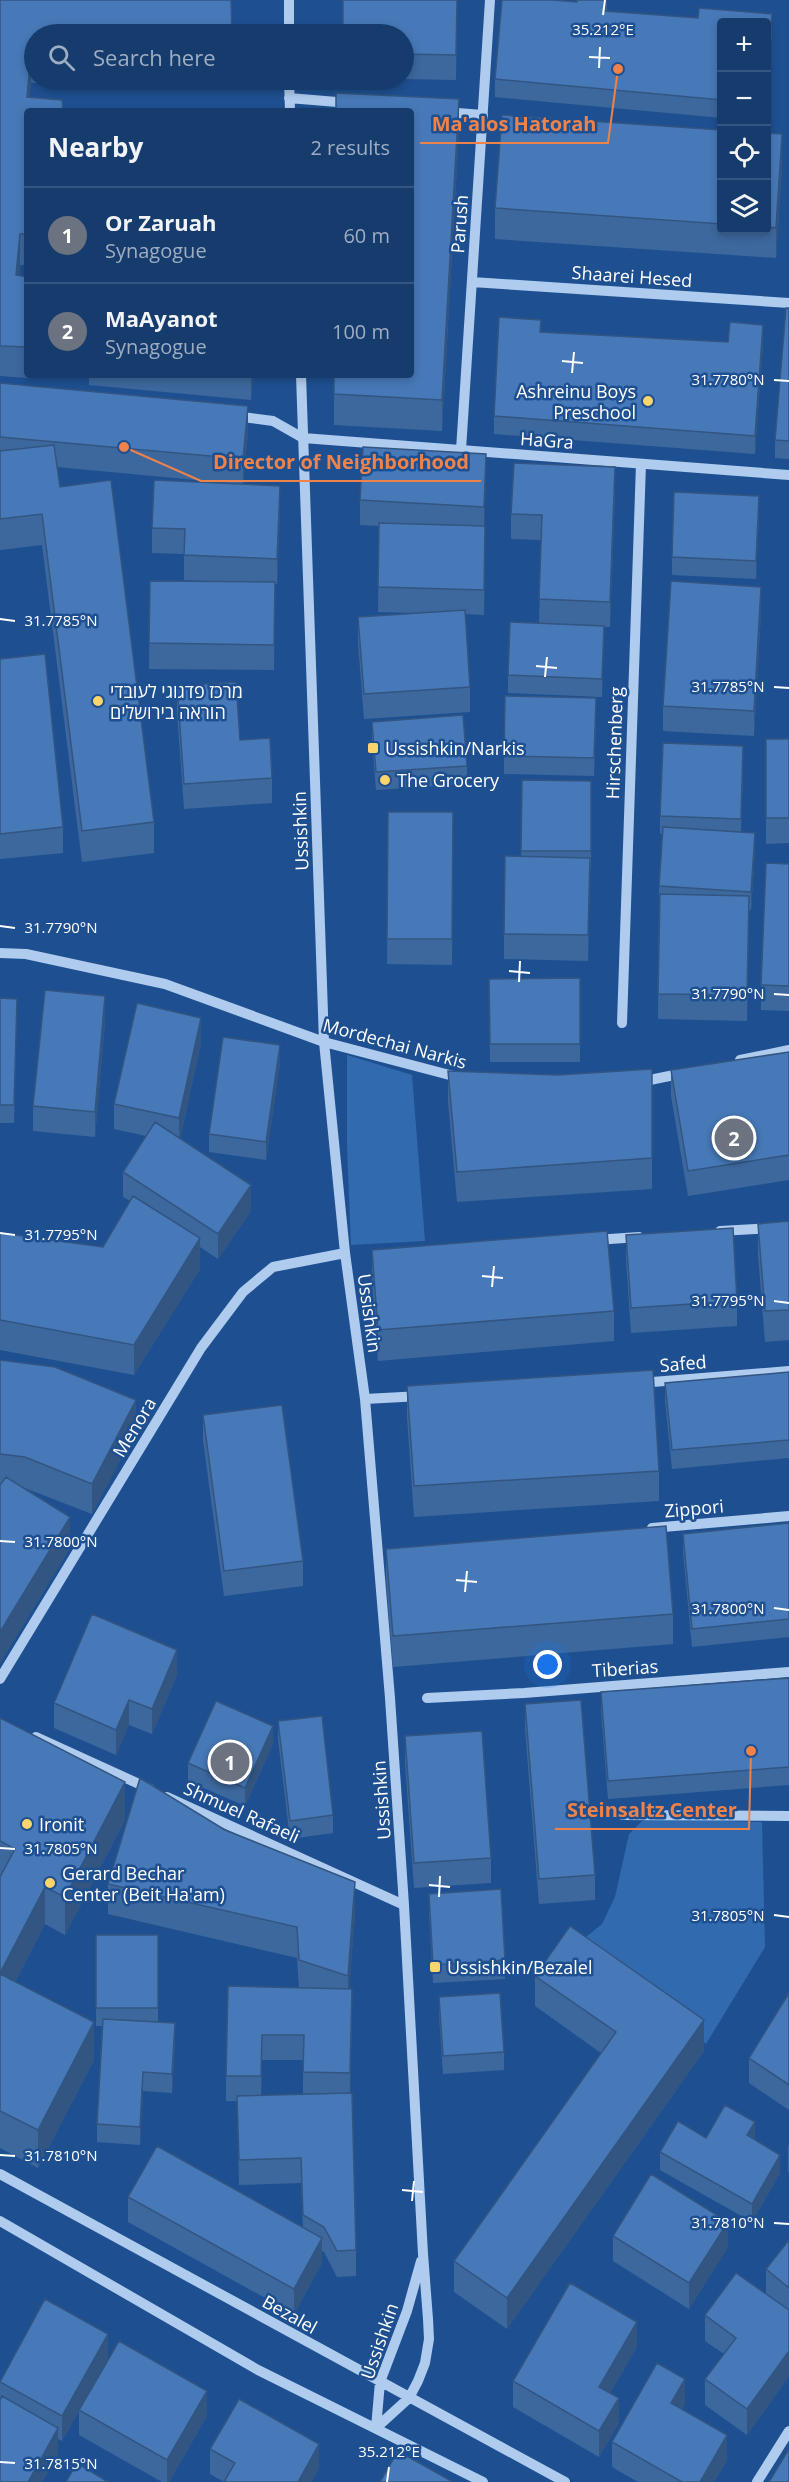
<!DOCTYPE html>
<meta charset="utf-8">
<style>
body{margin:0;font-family:"Open Sans","Noto Sans Hebrew",sans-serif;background:#234775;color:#f1f3f6}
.controls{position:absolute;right:18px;top:18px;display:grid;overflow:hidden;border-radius:6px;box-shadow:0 3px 9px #0003}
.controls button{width:54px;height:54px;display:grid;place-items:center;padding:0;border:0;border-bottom:2px solid #355680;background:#163c6d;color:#f1f3f6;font:30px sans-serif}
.you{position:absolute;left:548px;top:1665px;width:21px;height:21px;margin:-15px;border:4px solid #fff;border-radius:50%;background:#1a73e8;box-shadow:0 0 0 9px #1a73e833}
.badge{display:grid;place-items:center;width:39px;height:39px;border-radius:50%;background:#fcd46e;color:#fff;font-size:20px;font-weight:700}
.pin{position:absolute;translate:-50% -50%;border:3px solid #fff;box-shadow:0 2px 6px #0006}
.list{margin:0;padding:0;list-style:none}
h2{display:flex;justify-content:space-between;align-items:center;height:78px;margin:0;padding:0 24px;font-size:26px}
h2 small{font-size:20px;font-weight:400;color:#9eadc2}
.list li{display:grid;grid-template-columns:39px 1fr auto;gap:18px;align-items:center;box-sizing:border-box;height:96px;padding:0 24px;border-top:2px solid #355680}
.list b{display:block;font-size:22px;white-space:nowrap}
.list p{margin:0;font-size:20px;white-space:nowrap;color:#9eadc2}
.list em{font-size:20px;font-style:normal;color:#9eadc2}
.icon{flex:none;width:33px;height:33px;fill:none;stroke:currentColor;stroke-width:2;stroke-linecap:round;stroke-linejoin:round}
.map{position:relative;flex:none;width:789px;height:2482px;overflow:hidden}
.search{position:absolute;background:#163c6d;box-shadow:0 3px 9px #0003;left:24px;top:24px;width:390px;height:66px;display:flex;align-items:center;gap:15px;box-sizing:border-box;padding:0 21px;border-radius:33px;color:#9eadc2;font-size:22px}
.panel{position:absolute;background:#163c6d;box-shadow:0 3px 9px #0003;left:24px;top:108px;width:390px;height:270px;border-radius:6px}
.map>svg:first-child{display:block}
.green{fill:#326aaf}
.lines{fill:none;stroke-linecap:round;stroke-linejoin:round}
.minor{stroke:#afcbee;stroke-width:10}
.wall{fill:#3d689e;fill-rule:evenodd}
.shaded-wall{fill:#325581}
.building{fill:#4779b8;stroke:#325581;stroke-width:1.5}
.ticks{fill:none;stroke:#fff;stroke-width:2}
.poi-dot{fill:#fcd46e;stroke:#1e5091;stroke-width:2}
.labels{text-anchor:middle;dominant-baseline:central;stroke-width:5;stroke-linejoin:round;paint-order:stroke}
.street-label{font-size:18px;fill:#fff;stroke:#1e5091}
.poi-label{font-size:18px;fill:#fff;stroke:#1e5091;text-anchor:start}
.ticks-label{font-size:15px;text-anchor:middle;fill:#fff;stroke:#1e5091;stroke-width:5;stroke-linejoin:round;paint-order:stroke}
.leader{fill:none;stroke:#ee8249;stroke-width:2}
.callout-dot{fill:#ee8249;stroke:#1e5091;stroke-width:2}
.callout-label{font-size:20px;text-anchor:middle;font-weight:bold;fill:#ee8249;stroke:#1e5091;stroke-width:5;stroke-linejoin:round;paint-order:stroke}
</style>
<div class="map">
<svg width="789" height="2482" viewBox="0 0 789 2482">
<rect width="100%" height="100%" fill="#1e5091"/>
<path class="green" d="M347,1055L412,1075L425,1241L351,1245L347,1146Z
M644,1819L762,1822L765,1947L706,2044L586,1937L602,1924L615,1897L629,1834Z"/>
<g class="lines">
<path class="minor" d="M289,0V34
M289,80L290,111
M289,98L349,103
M445,112L483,115
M472,282L789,303
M301,375L324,1042L345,1253L365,1399L390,1698L404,1905L423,2254L428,2319L429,2339L425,2363L418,2381L409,2398L376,2428
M235,416L273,421L303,438L789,475
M461,450L490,0
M0,953L26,954L165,984L324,1042L461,1078
M622,1023L641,464
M740,1060L789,1050
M640,1082L684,1073
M720,1231L789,1227
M595,1240L639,1237
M640,1383L789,1371
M365,1399L421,1396
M652,1528L789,1516
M0,1679L201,1348L243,1292L273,1267L345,1253
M427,1698L524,1693L789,1672
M36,1737L150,1789
M167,1797L404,1905
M622,1815L789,1816
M0,2174L565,2482
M0,2221L258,2370L483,2482
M376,2428L380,2382L407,2311L421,2261
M757,2482L789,2431"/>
</g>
<path class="wall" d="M0,0L34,34V80H91L31,83L27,111V265H20L19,276L27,277V375H28V378L0,376Z
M457,0L456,80L404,79V34Z
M502,0H552L577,2V0H607V11L698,18L699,8L772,14V32L766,97V22H722V118L495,97V79Z
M459,130L442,431L334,425V375Z
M722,130V230H766V133L782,165L776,258L495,239V208Z
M789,308V459L775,458V440Z
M541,332L728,342L763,343L755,454L494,434V416Z
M89,375H253L251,400L89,385Z
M0,383L248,432L243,484L280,511L277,584H275L274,670L149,669L150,581L227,582L184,580V554L152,553V528L238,484L57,467L60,487L154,822V853L82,862L42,545L0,550Z
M486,479L484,526L485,551L484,615L465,614L470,687V712L364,719L358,643V617L418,613L378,612L379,526L360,525V500Z
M615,492L610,627H604L602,697L508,693V675L539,623L541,540L511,539V514Z
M759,514L756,579L672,575V557Z
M761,612L754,736L663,731V706Z
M0,659L63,827V853L0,859Z
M177,686L240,740L272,778V803L184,809L177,712Z
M596,716L594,776L504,774V756Z
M372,722L467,766V784L376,790L372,740Z
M766,739H789V843L766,844Z
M743,764L741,832L755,851L751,910H749L747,1021L658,1019L659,904V886L662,834H660V816Z
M522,780L591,781V869H590L588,961L504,959V934L521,856Z
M388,812H453L452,965L387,964Z
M789,864V1011L761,1010V985Z
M580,978V1062H490L489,979Z
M0,998L17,999L14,1123H0Z
M105,1021L95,1137L33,1131V1106Z
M201,1043L180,1139L251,1211L218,1259L200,1247V1269L134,1375L0,1350V1233L103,1247L130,1201L123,1197V1172L146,1136L114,1129V1104Z
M789,1052V1180L688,1196L671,1096V1070Z
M280,1063L266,1160L209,1152V1134Z
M652,1069V1189L457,1202L448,1101V1071L558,1075Z
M789,1221V1340L765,1342L758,1254V1224Z
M626,1235L737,1301V1326L631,1333L626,1260Z
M372,1250L614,1311V1341L378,1361L372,1281Z
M0,1360L136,1430L92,1514L22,1487L70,1548L0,1663Z
M789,1372V1458L672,1469L665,1401V1383Z
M407,1386L659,1471V1501L414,1517L407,1417Z
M203,1415L303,1561V1586L224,1596L203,1440Z
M789,1523V1637L692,1647L683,1552V1534Z
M386,1549L673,1614V1644L393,1667L386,1579Z
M177,1675L152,1734L129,1725L116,1755L54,1728V1703Z
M789,1678V1785L608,1799L601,1711V1692Z
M525,1704L595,1875V1900L539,1904L525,1729Z
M0,1718L125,1820L65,1935L45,1924L15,1982L94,2060L38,2168L0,2148Z
M278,1721L333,1815V1833L290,1839L278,1739Z
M405,1736L491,1858V1883L414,1888L405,1762Z
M273,1744L245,1806L188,1781V1763Z
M108,1884L355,1913L349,1989L352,2014L350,2093L356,2250V2276L337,2277L324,2252L322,2251V2263L294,2314L128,2222V2197L303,2227L301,2183L239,2185L237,2101H226V2076L299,1988L297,1958L108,1914ZM262,2060H303V2095L261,2096Z
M429,1894L505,1960V1979L433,1983L429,1912Z
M96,1935H158V2022L175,2041L172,2093L143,2091L140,2145L97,2142V2124L102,2026H96Z
M535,1976L704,2051L507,2329L454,2292V2261L601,2053L535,2006Z
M789,1993V2110L749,2083V2058Z
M439,1997L504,2052V2070L443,2074L439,2015Z
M706,2138L755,2140L780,2173L752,2222L660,2170V2152Z
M789,2144V2173L788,2172V2147Z
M613,2236L728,2247L689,2309L613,2261Z
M789,2240V2376L747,2435L705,2405V2379L724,2354L705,2341V2315L766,2294V2269Z
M637,2347L610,2393L619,2423L599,2457L513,2407V2381Z
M108,2359L62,2441L58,2439V2454L42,2482H0V2381Z
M685,2404L682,2409L727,2460L714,2482H638L612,2467V2442Z
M79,2410L207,2416L169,2482H162L79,2435Z
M210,2449L319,2469L224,2482L210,2474Z"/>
<path class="shaded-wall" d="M772,14V32L766,97V79Z
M31,53V83L28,111L27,97Z
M459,99V130L442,431V400Z
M782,134V165L776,258V228Z
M20,234V265L16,306V275Z
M763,325V343L755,454V436Z
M251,375H253L251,400Z
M248,406V432L243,484V459Z
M486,454V479L484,532V507Z
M615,467V492L610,627V602Z
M280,486V511L277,584V559Z
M759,496V514L756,579V561Z
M761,587V612L754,736V711Z
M604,626V644L602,697V679Z
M743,746V764L741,837V819Z
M755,833V851L751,910V892Z
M105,996V1021L95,1137V1112Z
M201,1018V1043L179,1143V1118Z
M280,1045V1063L266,1160V1142Z
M251,1185V1211L218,1259V1234Z
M200,1238V1269L134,1375V1345Z
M136,1400V1430L92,1514V1484Z
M70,1517V1548L0,1663V1632Z
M177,1650V1675L152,1734V1709Z
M129,1700V1725L116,1755V1730Z
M273,1726V1744L245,1806V1788Z
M125,1782V1820L65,1935V1897Z
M355,1882V1913L348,2007V1976Z
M45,1887V1924L0,2011V1973Z
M352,1989V2014L350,2098V2073Z
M704,2020V2051L507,2329V2298Z
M94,2022V2060L38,2168V2130Z
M175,2023V2041L172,2093V2074Z
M143,2072V2091L140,2145V2127Z
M755,2122V2140L747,2135Z
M780,2155V2173L752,2222V2204Z
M728,2222V2247L689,2309V2283Z
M322,2238V2263L294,2314V2289Z
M637,2322V2347L599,2412V2387Z
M108,2334V2359L62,2441V2416Z
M789,2351V2376L747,2435V2409Z
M685,2379V2404L671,2428V2403Z
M207,2391V2416L169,2482H167V2460Z
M619,2398V2423L599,2457V2431Z
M58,2428V2454L42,2482H28Z
M727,2435V2460L714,2482H700Z
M319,2444V2469L312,2482H298Z"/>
<path class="building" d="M0,0H231L232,34H34V52L31,53L27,97L62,100L63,111H27V234H20L16,275L27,277V347L0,346Z
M343,0H457L456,55L404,54V34H343Z
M502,0H552L577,2V0H606L605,11L698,18L699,8L772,14L766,79V22H722V100L495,79Z
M336,93L459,99L442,400L334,394V375H411V111H336Z
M502,115L722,130V224L495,208Z
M766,133L782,134L776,228L766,227Z
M786,308H789V441L775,440Z
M499,317L541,320L540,332L728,342L730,322L763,325L755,436L494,416Z
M0,383L248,406L243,459L0,437Z
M54,445L60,487L111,480L154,822L82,831L42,514L0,519V451Z
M363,447L486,454L484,507L360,500Z
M514,463L615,467L610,602L539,599L542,515L511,514Z
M154,480L280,486L277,559L184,555L185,529L152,528Z
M674,492L759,496L756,561L672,557Z
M379,523L485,526L484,590L378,587Z
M150,581L275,582L274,645L149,643Z
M671,581L761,587L754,711L663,706Z
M465,610L470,687L364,694L358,617Z
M510,622L604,626L602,679L508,675Z
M45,654L63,827L0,834V659Z
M236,682L240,740L270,738L272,778L184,784L177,686Z
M505,696L596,698L594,758L504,756Z
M463,715L467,766L376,772L372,722Z
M766,739H789V818H766Z
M663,743L743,746L741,819L660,816Z
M522,780L591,781V851H521Z
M388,812H453L452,939H387Z
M663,827L755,833L751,892L659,886Z
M505,856L590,858L588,935L504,934Z
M766,863L789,864V986L761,985Z
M660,894L749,896L747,995L658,994Z
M580,978V1044H490L489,979Z
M45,990L105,996L95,1112L33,1106Z
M0,998L17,999L14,1105H0Z
M137,1003L201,1018L179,1118L114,1104Z
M223,1037L280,1045L266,1142L209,1134Z
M789,1052V1155L688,1171L671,1070Z
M652,1069V1158L457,1172L448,1071L558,1075Z
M155,1122L251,1185L218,1234L123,1172Z
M133,1196L200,1238L134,1345L0,1320V1233L103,1247Z
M789,1221V1310L765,1311L758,1224Z
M733,1228L737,1301L631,1308L626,1235Z
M607,1231L614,1311L378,1330L372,1250Z
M0,1360L55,1367L136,1400L92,1484L25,1457L0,1454Z
M653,1370L659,1471L414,1486L407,1386Z
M789,1372V1440L672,1450L665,1383Z
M282,1405L303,1561L224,1571L203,1415Z
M6,1477L70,1517L0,1632V1485Z
M789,1523V1619L692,1629L683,1534Z
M666,1526L673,1614L393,1636L386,1549Z
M92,1614L177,1650L152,1709L129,1700L116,1730L54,1703Z
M789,1678V1767L608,1781L601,1692Z
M581,1700L595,1875L539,1879L525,1704Z
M216,1701L273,1726L245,1788L188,1763Z
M322,1716L333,1815L290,1821L278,1721Z
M0,1718L125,1782L65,1897L45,1887L0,1973V1877L15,1849L0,1841Z
M482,1731L491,1858L414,1863L405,1736Z
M140,1778L225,1830L355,1882L348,1976L299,1960L297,1927L108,1884Z
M501,1889L505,1960L433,1965L429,1894Z
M570,1926L704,2020L507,2298L454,2261L616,2032L535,1976Z
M96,1935H158V2008H96Z
M0,1974L94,2022L38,2130L0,2111Z
M228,1986L352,1989L350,2073L303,2072L304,2035H262L261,2076H226Z
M500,1993L504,2052L443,2056L439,1997Z
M789,1993V2085L749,2058Z
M103,2019L175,2023L172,2074L143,2072L140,2127L97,2124Z
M352,2093L356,2250L337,2251L324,2227L303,2215L301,2158L239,2160L237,2096Z
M725,2105L755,2122L747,2135L780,2155L752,2204L660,2152L678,2121L706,2138Z
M157,2146L322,2238L294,2289L128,2197Z
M651,2174L728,2222L689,2283L613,2236Z
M789,2240V2288L766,2269Z
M736,2273L789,2310V2351L747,2409L705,2379L736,2338L705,2315Z
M570,2283L637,2322L599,2387L619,2398L599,2431L513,2381Z
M45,2299L108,2334L62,2416L0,2382Z
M119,2341L207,2391L167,2460L79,2410Z
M657,2363L685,2379L671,2403L727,2435L700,2482H682L612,2442Z
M2,2396L58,2428L28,2482H0V2400Z
M239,2399L319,2444L298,2482H224L235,2463L210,2449Z
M789,2449V2482H769Z
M398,2451L453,2482H380Z
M77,2463L108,2482H66Z"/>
<path class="ticks" d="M603,15L605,0M589,57L610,58M599,68L600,47M562,361L583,363M572,373L574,352M774,380L789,381M0,619L15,621M536,666L557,668M545,677L547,657M774,687L789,688M0,926L15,928M509,971L530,973M519,982L520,961M774,994L789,995M0,1233L15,1235M482,1276L503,1278M492,1287L494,1266M774,1301L789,1303M0,1541L15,1542M456,1580L477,1582M465,1592L467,1571M774,1608L789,1610M0,1848L15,1849M429,1885L450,1887M439,1897L440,1876M774,1915L789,1917M0,2155L15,2156M402,2190L423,2192M412,2201L414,2181M774,2223L789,2224M0,2462L15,2463M387,2482L389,2467"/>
<g class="poi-dot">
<circle cx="648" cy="401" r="6"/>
<circle cx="98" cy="701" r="6"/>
<rect x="367" y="742" width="12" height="12" rx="3"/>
<circle cx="385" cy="780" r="6"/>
<circle cx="27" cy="1824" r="6"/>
<circle cx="50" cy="1883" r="6"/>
<rect x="429" y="1961" width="12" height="12" rx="3"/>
</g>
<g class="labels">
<g class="street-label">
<text transform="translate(459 224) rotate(-86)">Parush</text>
<text transform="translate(632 276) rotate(4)">Shaarei Hesed</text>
<text transform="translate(547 440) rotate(4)">HaGra</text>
<text transform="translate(614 743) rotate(-88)">Hirschenberg</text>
<text transform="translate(300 831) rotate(-92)">Ussishkin</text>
<text transform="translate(395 1043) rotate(15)">Mordechai Narkis</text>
<text transform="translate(370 1313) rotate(82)">Ussishkin</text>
<text transform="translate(683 1363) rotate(-5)">Safed</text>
<text transform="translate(134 1427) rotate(-59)">Menora</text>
<text transform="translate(694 1508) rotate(-5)">Zippori</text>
<text transform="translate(625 1668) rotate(-4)">Tiberias</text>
<text transform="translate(381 1800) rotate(-94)">Ussishkin</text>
<text transform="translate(242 1812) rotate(24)">Shmuel Rafaeli</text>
<text transform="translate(290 2314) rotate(29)">Bezalel</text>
<text transform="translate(379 2341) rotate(-71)">Ussishkin</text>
</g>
<g class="poi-label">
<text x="636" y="391" text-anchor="end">Ashreinu Boys<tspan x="636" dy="21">Preschool</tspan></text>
<text x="110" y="691">מרכז פדגוגי לעובדי<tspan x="110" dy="21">הוראה בירושלים</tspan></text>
<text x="385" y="748">Ussishkin/Narkis</text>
<text x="397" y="780">The Grocery</text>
<text x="39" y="1824">Ironit</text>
<text x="62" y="1873">Gerard Bechar<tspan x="62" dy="21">Center (Beit Ha'am)</tspan></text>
<text x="447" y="1967">Ussishkin/Bezalel</text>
</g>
</g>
<g class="ticks-label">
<text x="603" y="35">35.212°E</text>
<text x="728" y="385">31.7780°N</text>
<text x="61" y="626">31.7785°N</text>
<text x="728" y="692">31.7785°N</text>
<text x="61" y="933">31.7790°N</text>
<text x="728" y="999">31.7790°N</text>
<text x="61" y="1240">31.7795°N</text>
<text x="728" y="1306">31.7795°N</text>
<text x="61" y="1547">31.7800°N</text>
<text x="728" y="1614">31.7800°N</text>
<text x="61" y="1854">31.7805°N</text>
<text x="728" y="1921">31.7805°N</text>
<text x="61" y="2161">31.7810°N</text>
<text x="728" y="2228">31.7810°N</text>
<text x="389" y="2457">35.212°E</text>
<text x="61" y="2469">31.7815°N</text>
</g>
<path class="leader" d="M618 69L608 143H420M124 447L201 481H481M751 1751L749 1829H555"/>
<g class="callout-dot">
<circle cx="618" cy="69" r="6"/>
<circle cx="124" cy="447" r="6"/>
<circle cx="751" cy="1751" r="6"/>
</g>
<g class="callout-label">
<text x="514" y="131">Ma'alos Hatorah</text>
<text x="341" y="469">Director of Neighborhood</text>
<text x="652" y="1817">Steinsaltz Center</text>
</g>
</svg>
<div class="controls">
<button>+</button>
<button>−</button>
<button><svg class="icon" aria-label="locate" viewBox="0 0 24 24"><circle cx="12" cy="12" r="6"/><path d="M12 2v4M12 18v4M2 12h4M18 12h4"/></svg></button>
<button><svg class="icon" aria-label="layers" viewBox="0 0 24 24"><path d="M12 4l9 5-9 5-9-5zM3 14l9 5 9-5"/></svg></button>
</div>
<div class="you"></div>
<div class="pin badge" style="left:230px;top:1762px;background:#6b7280">1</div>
<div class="pin badge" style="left:734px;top:1138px;background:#6b7280">2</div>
<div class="search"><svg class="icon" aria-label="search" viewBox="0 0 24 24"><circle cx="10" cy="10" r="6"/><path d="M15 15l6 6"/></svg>Search here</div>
<section class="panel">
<h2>Nearby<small>2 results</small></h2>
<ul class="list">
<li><span class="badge" style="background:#6b7280">1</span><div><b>Or Zaruah</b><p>Synagogue</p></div><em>60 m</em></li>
<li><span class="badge" style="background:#6b7280">2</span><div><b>MaAyanot</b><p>Synagogue</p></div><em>100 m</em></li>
</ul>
</section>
</div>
